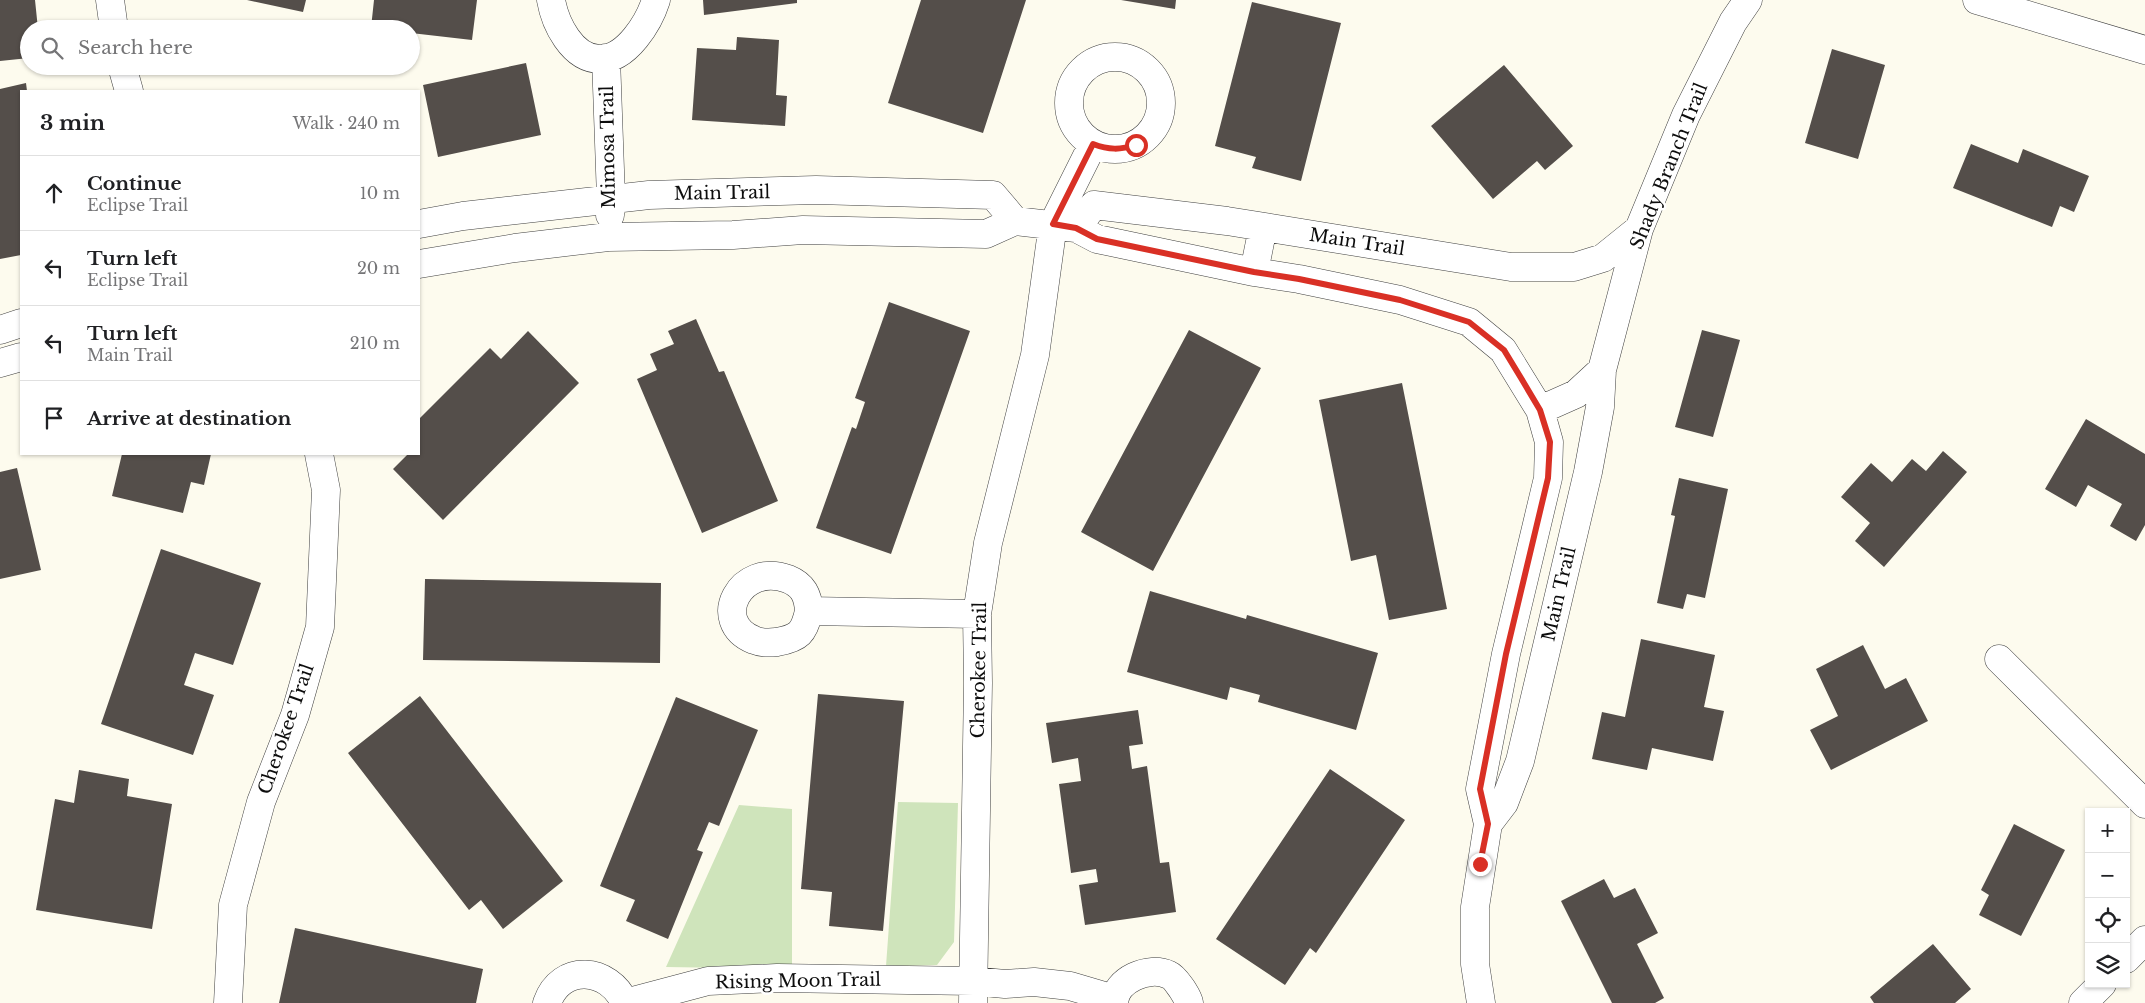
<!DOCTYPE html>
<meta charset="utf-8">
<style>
body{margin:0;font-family:"Libre Baskerville",serif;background:#f2f2f2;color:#202124}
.controls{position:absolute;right:15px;bottom:15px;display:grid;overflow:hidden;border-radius:0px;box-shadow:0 1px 4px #0004}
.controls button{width:45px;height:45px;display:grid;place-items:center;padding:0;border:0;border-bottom:1px solid #e0e0e0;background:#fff;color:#202124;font:25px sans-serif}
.stop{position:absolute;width:15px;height:15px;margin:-11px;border:4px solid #d93025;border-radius:50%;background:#fff}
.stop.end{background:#d93025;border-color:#fff;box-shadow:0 1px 5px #0008}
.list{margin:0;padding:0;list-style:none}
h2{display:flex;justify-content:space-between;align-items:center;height:65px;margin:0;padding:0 20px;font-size:21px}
h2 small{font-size:16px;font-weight:400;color:#757577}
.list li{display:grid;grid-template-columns:32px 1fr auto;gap:15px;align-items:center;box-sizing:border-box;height:75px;padding:0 20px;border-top:1px solid #e0e0e0}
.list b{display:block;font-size:19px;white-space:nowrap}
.list p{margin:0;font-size:16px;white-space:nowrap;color:#757577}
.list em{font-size:16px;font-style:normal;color:#757577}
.icon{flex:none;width:28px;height:28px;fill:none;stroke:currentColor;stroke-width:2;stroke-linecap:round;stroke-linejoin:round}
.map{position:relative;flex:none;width:2145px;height:1003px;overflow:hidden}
.search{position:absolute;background:#fff;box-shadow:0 1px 4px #0004;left:20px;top:20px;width:400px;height:55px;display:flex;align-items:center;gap:12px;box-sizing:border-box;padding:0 18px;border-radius:28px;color:#757577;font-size:19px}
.panel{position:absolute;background:#fff;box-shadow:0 1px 4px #0004;left:20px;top:90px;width:400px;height:365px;border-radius:0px}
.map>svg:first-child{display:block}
.green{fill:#cfe4bb}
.building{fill:#544e4a}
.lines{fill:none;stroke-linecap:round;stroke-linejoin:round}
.minor-casing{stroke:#404040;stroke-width:29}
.minor{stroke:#fff;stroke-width:28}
.route{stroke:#d93025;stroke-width:6}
.labels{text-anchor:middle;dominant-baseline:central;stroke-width:5;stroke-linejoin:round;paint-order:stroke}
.street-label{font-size:18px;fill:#0d0d0d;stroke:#fff}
</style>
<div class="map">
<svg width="2145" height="1003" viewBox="0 0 2145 1003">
<rect width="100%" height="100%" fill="#fdfbee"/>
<path class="green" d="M898,802L958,803L954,942L937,965L886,966Z
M739,805L792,809V966L795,969L666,967Z"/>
<path class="building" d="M0,0H35L38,29H29V58L0,61Z
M247,0H306L303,12Z
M374,0H477L472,40L411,33V29L371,28Z
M703,0H797V3L704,15Z
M921,0H1026L983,133L888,103Z
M1121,0H1176L1175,9Z
M1252,2L1341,23L1301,181L1252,168L1256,157L1215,146Z
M737,37L779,40L776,95L787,96L785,126L692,120L697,48L736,50Z
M1832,49L1885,65L1858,159L1805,143Z
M526,63L541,135L438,157L423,85Z
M1504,65L1573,146L1545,170L1537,161L1493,199L1431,126Z
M26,83L27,91H21V255L0,259V89Z
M1971,144L2018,163L2023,149L2089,176L2074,212L2060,206L2052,227L1953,188Z
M889,302L970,331L891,554L816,528L852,427L856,429L865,402L855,398Z
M696,319L719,372L724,371L778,501L702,533L637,379L657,370L650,354L674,344L668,331Z
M1189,330L1261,368L1153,571L1081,532Z
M1702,330L1740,340L1713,437L1675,427Z
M528,331L579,383L443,520L393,469L408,454H419V419L490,348L501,359Z
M1402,383L1447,609L1389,620L1376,555L1351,561L1319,400Z
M2086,419L2145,454V525L2136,541L2110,526L2122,504L2088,485L2076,507L2045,489Z
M1943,451L1967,472L1884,567L1855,541L1870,523L1841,497L1871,463L1892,482L1912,459L1926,471Z
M122,454H211L204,485L191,482L183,513L112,496Z
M17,468L41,570L0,579V472Z
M1679,478L1728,489L1705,598L1687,594L1683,609L1657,603L1675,516L1671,515Z
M161,549L261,583L233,665L195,653L184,685L214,695L193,755L101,724Z
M425,579L661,583L660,663L423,660Z
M1150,591L1246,619L1247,615L1378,653L1356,730L1258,702L1260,695L1230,687L1227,700L1127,672Z
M1641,639L1715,655L1704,707L1724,711L1713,761L1652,748L1647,770L1592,759L1602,712L1625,717Z
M1863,645L1885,689L1906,678L1928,721L1831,770L1810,730L1838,716L1816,669Z
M818,694L904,701L883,931L829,926L832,892L801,889Z
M420,696L563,881L503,929L481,900L469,910L348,753Z
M676,697L758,730L719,826L709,822L697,850L703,852L668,939L626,921L635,900L600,886Z
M1138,710L1143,744L1129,746L1132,769L1147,766L1160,863L1169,862L1176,912L1085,925L1079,885L1098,882L1096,869L1071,873L1059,784L1081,781L1078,758L1052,763L1046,723Z
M1330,769L1405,820L1316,953L1310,948L1285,985L1216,939Z
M79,770L129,779L127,796L172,804L152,929L36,910L55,799L74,803Z
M2014,824L2065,850L2021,936L1979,915L1989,895L1981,890Z
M1604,879L1614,898L1635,888L1658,933L1637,944L1664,998L1655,1003H1612L1561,901Z
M295,928L483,969L476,1003H279Z
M1933,944L1971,989L1955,1003H1874L1870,997Z"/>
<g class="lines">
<defs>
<path id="minor" d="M110,0L114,29
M551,0C555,23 572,59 600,59C627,59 649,22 656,0
M1977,0L2145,50
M1069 103a46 46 0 1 1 92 0a46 46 0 1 1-92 0Z
M606,58L611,198L610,215
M122,66L129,91
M419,224L463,216L649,195L816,190L993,195L1015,221
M1076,228L1094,205L1227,221L1511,267H1574L1603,258L1639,229
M419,264L515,248L608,237L733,235L803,230L986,234L1015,221L1076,228L1097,239L1254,272L1299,279L1400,300L1469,322L1503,350L1540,410
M1254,272L1263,227
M0,330L21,323
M0,363L21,357
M809,611C808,595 803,585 788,579C740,561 709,622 754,640C761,643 769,643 777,642C799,638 804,633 809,611L977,614
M1999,659L2145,804
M1488,824L1504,803L1520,761L1588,472L1600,407L1602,370L1639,229L1686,115L1733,22L1748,0
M2126,959L2145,940
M228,1003L233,905L261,802L295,715L320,627L326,490L319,454
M547,1003C561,963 609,967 625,1003L708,981L777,978L973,981L1005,984L1034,982L1070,986L1114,999
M973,1003L978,683L977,614L988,543L1035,355L1053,224L1093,144
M1114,1003C1115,980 1149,965 1169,975C1174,977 1179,985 1182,989C1185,994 1188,998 1189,1003
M1481,1003L1475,964V907L1488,824L1480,789L1506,654L1548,478L1549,442L1540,410L1576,394L1602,370
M2083,1003L2102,984"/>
</defs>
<use href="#minor" class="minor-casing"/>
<use href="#minor" class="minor"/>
</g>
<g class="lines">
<path class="route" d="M1136,145C1120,150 1109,150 1093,144L1053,224L1076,228L1097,239L1254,272L1299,279L1400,300L1469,322L1504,350L1521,378L1540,410L1550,442L1548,478L1506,654L1480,789L1488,824L1480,864"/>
</g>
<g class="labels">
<g class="street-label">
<text transform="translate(608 147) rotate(-91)">Mimosa Trail</text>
<text transform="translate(1669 166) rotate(-68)">Shady Branch Trail</text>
<text transform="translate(722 193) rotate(-1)">Main Trail</text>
<text transform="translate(1357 242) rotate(9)">Main Trail</text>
<text transform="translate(1559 594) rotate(-77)">Main Trail</text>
<text transform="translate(979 670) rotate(-89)">Cherokee Trail</text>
<text transform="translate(286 729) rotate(-71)">Cherokee Trail</text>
<text transform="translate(798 981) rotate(-1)">Rising Moon Trail</text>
</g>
</g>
</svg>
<div class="controls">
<button>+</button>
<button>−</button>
<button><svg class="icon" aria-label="locate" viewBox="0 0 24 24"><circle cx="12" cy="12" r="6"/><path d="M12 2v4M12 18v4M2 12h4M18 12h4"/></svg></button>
<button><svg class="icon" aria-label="layers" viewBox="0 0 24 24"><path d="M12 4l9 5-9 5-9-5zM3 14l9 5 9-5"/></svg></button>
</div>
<div class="stop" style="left:1136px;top:145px"></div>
<div class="stop end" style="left:1480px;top:864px"></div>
<div class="search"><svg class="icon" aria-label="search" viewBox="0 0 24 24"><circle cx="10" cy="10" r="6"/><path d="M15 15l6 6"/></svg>Search here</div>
<section class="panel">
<h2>3 min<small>Walk · 240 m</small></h2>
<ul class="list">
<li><svg class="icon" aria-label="ahead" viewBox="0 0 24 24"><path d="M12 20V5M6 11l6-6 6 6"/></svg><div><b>Continue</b><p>Eclipse Trail</p></div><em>10 m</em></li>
<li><svg class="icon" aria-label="left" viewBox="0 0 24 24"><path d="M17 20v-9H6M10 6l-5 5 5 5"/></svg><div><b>Turn left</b><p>Eclipse Trail</p></div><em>20 m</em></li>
<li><svg class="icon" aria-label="left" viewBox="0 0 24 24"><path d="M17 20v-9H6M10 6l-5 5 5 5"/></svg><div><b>Turn left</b><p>Main Trail</p></div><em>210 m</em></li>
<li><svg class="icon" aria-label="arrive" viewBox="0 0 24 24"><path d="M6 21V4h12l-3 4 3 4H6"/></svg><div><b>Arrive at destination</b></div></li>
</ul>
</section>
</div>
